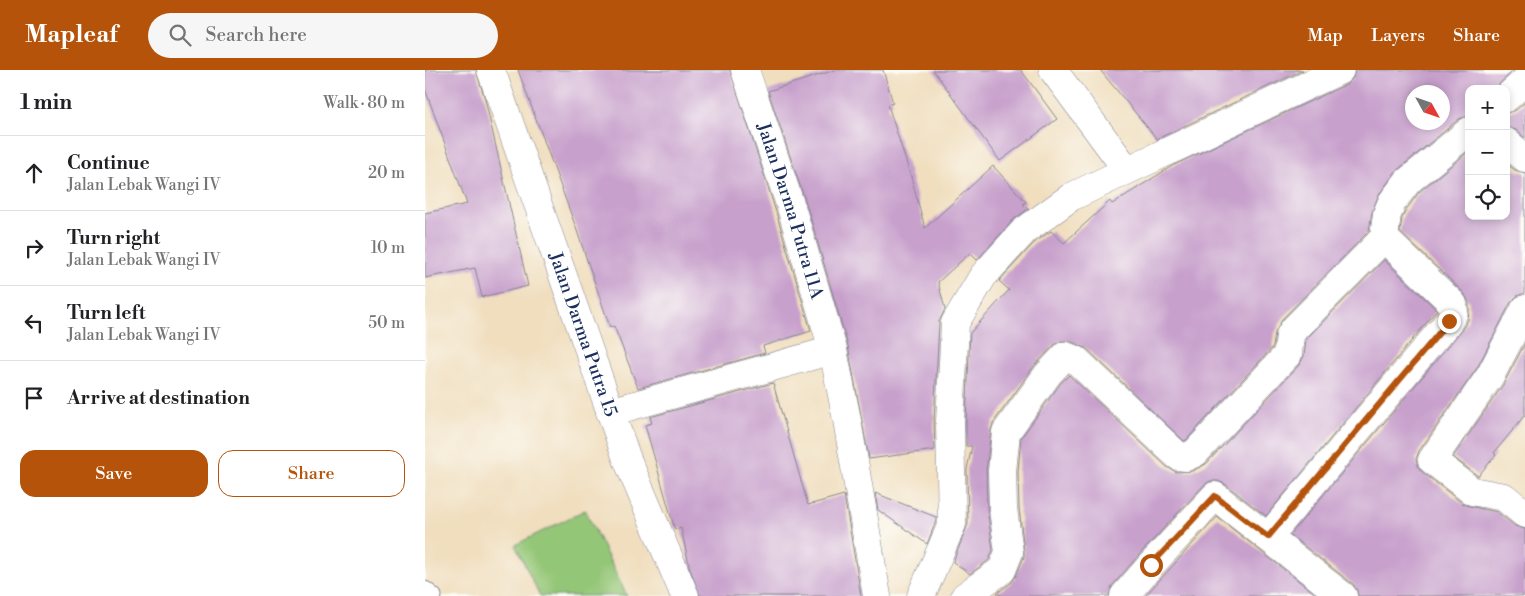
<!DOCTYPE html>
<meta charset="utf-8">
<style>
body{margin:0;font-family:"Libre Bodoni",serif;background:#f6f6f6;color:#202124}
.controls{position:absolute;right:15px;top:15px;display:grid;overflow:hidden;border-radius:10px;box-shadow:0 2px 8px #0003}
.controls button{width:45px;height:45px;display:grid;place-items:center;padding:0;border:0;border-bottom:1px solid #e0e0e0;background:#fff;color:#202124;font:25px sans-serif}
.compass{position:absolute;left:980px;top:15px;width:45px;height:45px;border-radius:50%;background:#fff;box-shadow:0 2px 8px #0003;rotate:130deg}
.stop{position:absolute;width:15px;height:15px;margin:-11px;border:4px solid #b45309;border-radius:50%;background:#fff}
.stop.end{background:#b45309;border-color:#fff;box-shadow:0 1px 5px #0008}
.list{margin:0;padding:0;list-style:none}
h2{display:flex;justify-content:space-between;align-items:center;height:65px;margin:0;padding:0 20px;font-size:21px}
h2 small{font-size:16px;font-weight:400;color:#757577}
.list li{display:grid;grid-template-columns:32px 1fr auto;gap:15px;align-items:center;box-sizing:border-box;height:75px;padding:0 20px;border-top:1px solid #e0e0e0}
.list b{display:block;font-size:19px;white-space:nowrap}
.list p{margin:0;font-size:16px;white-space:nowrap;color:#757577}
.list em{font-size:16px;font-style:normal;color:#757577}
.actions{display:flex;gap:10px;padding:15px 20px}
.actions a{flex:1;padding:11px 0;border:1px solid #b45309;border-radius:15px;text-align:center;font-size:18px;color:#b45309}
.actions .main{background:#b45309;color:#fff}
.icon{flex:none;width:28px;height:28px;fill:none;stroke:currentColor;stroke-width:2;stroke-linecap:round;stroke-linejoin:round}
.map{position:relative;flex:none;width:1100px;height:526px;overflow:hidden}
header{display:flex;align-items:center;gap:30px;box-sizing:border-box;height:70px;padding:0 25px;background:#b45309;color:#fff}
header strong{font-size:24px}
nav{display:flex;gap:28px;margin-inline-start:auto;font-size:18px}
.search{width:350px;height:45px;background:#f6f6f6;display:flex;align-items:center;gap:12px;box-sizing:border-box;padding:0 18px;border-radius:28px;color:#757577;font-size:19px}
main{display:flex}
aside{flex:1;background:#fff}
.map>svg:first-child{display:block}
.pitch{fill:#94c677;stroke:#587a6a}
.building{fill:#c7a0cc;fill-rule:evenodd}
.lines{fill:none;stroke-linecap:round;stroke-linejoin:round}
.lane-casing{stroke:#86868e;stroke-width:17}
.street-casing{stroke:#86868e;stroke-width:29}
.lane{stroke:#fff;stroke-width:15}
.street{stroke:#fff;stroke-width:28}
.route{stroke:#b45309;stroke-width:6}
.labels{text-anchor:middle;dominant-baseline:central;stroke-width:4;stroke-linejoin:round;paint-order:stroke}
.street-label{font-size:18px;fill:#1b2f5e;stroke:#fdfcf7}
</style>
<header>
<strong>Mapleaf</strong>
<div class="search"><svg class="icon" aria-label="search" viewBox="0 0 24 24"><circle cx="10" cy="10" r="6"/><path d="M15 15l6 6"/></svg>Search here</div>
<nav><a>Map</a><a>Layers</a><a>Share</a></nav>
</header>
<main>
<aside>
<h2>1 min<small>Walk · 80 m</small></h2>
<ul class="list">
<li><svg class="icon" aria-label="ahead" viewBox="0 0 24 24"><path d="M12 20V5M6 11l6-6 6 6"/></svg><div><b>Continue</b><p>Jalan Lebak Wangi IV</p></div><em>20 m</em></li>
<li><svg class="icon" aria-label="right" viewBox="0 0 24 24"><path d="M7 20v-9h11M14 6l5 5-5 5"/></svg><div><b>Turn right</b><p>Jalan Lebak Wangi IV</p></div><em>10 m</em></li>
<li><svg class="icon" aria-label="left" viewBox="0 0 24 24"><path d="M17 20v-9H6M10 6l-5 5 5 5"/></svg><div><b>Turn left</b><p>Jalan Lebak Wangi IV</p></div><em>50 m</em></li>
<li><svg class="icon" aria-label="arrive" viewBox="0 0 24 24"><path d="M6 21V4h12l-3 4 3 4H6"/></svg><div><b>Arrive at destination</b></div></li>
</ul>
<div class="actions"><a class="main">Save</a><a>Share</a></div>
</aside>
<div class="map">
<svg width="1100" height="526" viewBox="0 0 1100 526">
<rect width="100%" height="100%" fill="#fdfcf7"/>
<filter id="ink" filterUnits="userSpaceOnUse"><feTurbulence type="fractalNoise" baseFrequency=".02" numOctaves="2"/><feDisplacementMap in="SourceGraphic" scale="10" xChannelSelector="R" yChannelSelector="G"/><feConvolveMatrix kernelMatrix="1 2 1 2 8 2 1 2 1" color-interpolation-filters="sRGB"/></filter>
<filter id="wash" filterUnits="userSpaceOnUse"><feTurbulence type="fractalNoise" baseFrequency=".0096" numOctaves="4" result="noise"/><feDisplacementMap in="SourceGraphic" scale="20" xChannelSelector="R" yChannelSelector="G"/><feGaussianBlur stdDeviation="1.12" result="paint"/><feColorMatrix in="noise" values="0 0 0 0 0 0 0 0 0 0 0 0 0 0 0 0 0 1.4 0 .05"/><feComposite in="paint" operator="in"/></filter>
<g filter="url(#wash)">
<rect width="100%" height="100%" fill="#f0debe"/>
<path class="pitch" d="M160,440L202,526H115L90,475Z"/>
<g id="blocks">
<path class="building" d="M0,0H51L60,29L103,216L57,227L50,198L0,208V143L42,134L0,19Z
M93,0H305L351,142L386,261L338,276L340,283L213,318L189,256L185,257L150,155Z
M410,0H458L468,33L463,35L486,107L500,158L568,96L601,132L598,134L603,139L588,150L552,190L545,183L513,212L520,239L514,252L509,351L510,380L444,389L423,276L381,133L343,21Z
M508,0H596L632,49L575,91Z
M675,0H878L732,69Z
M930,0H1089L1069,19H1044V46L1034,49L971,101L953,126L947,142L944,161L858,248L850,263L848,277L761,370L759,371L661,278L645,271H636L629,275L610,295L568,353L566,360L561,401L562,439L568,480L564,490L545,504L528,492L543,454L542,399L547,376H541V352L545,263L584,220L574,211L609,173L626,161L639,173L685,131L687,134L747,96L922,14L928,8ZM988,22H1018V52H988Z
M1100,32V68L1091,60L1081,57V43L1091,40Z
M1044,81V146H1081V93L1090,100L1100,103V223L1092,226L1086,232L1052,298L994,381L991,389L993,397L997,402L1037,433L1044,436L1072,442L1090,456L1100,459V526H933L932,520L928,514L865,465L1036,261L1043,250L1044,241V232L1039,223L975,162L977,148L981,140L994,122Z
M959,190L1012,240L841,446L800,414L793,411H785L779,415L714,485L687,516L684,526H577L572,523L586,513L591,506L599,487V480L594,438L593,402L596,368L635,314L644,305L742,397L751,402L767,401L781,394L874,295L879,286L881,269Z
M1100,273V345L1069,383L1071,385L1053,406L1028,387L1078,315Z
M348,313L383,435L419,425L436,526H275L265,499L256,458L250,460L220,355L227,353L225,347Z
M450,423L511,447V451L502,474L453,440Z
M792,447L893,526H720Z"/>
</g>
</g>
<g filter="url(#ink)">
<use href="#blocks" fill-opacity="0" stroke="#86868e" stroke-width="1"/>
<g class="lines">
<defs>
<path id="lane" d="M0,519L9,526"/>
<g id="street">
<path id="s1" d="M66,0L202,389L260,526"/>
<path id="s2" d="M320,0L366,137L408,280L422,350L452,526"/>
<path d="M628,0L702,100"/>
<path d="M1081,28L1100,11"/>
<path d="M1081,72L1100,88"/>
<path d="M1100,239L1065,306L1007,390L1047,421L1079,427L1100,444"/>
<path d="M185,342L408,280"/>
<path d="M843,467L1024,251L1029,242L1028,234L959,168"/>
<path d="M496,526L527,454L525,352L530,253L558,206L599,161L646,127L915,0"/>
<path d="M540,526L577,500L584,482L578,439L577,401L581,362L623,304L640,286L651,290L753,386L761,387L770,383L863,284L865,265L869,259L959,168L962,144L967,132L983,111L1044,61"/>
<path d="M699,526L726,495L790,426L918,526"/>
</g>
</defs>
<use href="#lane" class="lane-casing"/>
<use href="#street" class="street-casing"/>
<use href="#lane" class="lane"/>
<use href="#street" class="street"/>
</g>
</g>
<g class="lines" filter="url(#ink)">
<path class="route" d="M726,495L790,426L843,467L1024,251"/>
</g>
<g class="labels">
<g class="street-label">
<text stroke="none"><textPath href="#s2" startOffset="148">Jalan Darma Putra 11A</textPath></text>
<text stroke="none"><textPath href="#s1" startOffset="280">Jalan Darma Putra 15</textPath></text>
</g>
</g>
</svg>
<div class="controls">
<button>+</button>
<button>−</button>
<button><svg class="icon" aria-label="locate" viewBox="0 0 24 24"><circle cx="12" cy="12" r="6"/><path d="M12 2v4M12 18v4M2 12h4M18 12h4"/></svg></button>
</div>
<svg class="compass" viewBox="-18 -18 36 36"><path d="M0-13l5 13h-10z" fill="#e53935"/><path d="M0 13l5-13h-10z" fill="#757577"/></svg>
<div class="stop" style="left:726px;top:495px"></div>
<div class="stop end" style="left:1024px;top:251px"></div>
</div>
</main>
